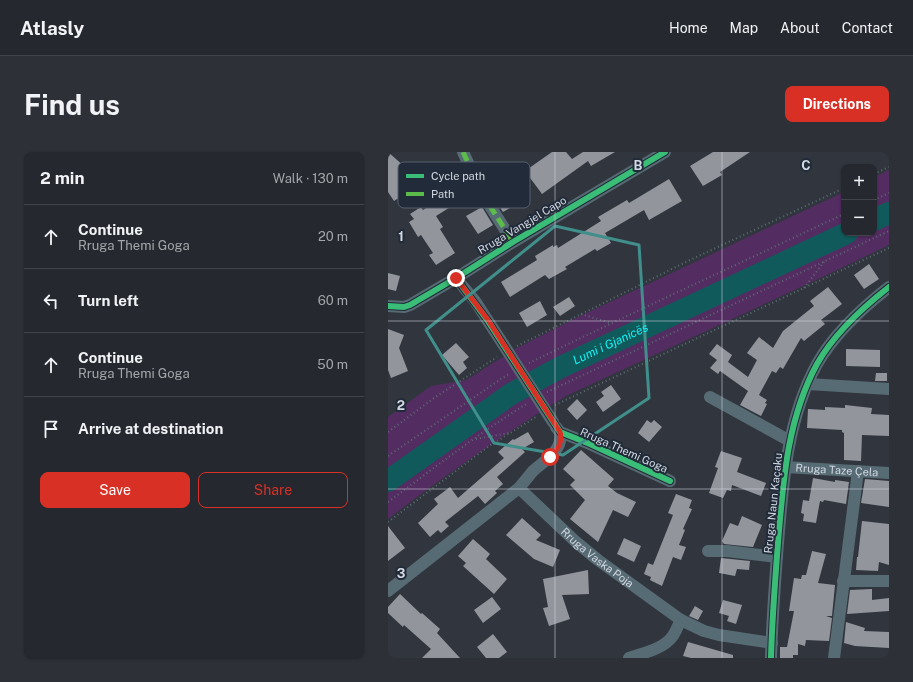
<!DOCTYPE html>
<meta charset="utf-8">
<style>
body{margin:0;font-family:"Public Sans",sans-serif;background:#2d3036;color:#f1f3f6}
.controls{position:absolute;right:12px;top:12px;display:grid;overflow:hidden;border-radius:8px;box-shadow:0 1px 3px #0004}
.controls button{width:36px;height:36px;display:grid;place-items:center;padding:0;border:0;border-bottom:1px solid #42444a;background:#25282e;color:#f1f3f6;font:20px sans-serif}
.stop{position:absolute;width:12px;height:12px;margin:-9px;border:3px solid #d93025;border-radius:50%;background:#fff}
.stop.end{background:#d93025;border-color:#fff;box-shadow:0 1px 4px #0008}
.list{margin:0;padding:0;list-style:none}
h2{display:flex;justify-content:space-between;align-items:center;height:52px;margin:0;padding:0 16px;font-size:17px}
h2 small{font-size:13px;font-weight:400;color:#a3a6aa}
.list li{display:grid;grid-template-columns:26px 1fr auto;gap:12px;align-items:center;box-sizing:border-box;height:64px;padding:0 16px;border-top:1px solid #42444a}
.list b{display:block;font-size:15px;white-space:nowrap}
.list p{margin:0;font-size:13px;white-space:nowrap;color:#a3a6aa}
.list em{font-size:13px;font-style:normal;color:#a3a6aa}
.actions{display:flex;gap:8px;padding:12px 16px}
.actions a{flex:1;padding:9px 0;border:1px solid #d93025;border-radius:8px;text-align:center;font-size:14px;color:#d93025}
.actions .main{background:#d93025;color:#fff}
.icon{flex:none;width:22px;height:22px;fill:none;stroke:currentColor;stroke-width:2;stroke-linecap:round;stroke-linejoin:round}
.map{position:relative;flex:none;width:501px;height:506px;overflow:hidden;border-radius:8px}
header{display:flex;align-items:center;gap:24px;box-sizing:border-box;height:56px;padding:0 20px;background:#25282e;border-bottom:1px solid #42444a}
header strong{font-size:19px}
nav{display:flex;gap:22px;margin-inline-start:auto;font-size:14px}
.intro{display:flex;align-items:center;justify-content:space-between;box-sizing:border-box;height:96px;padding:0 24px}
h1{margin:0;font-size:28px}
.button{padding:10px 18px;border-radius:8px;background:#d93025;color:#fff;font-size:14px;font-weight:700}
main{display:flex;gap:24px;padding:0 24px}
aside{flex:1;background:#25282e;border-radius:8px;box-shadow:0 1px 3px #0004}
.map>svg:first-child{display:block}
.green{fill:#532c61}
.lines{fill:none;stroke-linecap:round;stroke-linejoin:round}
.river{stroke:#115a5c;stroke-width:22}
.building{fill:#93959d}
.path{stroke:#5c6b72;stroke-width:2;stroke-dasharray:1 3;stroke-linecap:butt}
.minor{stroke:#576b74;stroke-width:12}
.minor-bridge{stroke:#576b74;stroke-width:12}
.quiet{stroke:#5cbc4b;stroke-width:5;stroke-dasharray:10 5;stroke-linecap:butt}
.cycleway-casing{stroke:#212b39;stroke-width:8}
.cycleway{stroke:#3abd76;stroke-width:6}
.route{stroke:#d93025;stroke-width:5}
.marked{fill:none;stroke:#408f8b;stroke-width:3;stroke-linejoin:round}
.grid{fill:none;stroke:#d3d9e3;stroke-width:1;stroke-opacity:0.55}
.labels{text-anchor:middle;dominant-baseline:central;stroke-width:4;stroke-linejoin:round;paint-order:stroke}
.street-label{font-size:11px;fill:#d3d9e3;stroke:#212b39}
.water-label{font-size:12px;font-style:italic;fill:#11f4f6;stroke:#212b39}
.key{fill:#212b39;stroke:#565f6c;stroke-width:1}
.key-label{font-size:11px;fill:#d3d9e3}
.grid-label{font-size:13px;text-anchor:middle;font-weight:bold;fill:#d3d9e3;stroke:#212b39;stroke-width:4;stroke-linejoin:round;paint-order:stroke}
</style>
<header>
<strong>Atlasly</strong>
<nav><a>Home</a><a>Map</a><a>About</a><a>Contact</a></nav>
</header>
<div class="intro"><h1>Find us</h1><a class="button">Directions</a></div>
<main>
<aside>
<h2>2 min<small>Walk · 130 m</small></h2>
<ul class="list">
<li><svg class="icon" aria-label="ahead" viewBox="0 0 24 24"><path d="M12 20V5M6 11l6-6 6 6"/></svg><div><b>Continue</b><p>Rruga Themi Goga</p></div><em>20 m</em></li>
<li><svg class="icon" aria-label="left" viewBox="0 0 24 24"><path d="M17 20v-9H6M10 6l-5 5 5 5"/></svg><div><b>Turn left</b></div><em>60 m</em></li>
<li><svg class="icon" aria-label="ahead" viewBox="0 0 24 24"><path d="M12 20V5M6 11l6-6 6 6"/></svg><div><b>Continue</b><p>Rruga Themi Goga</p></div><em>50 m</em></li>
<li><svg class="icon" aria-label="arrive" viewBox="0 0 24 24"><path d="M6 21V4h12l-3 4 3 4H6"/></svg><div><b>Arrive at destination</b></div></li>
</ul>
<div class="actions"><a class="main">Save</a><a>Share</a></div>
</aside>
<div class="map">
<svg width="501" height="506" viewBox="0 0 501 506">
<rect width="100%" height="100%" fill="#31363e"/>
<path class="green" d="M501,18V93L441,122L178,244C116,282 57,323 0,367V265L43,234L78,228L127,197L190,165L456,40V81H486V25Z"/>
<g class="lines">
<g class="river">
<path d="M486,68L501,61"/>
<path id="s1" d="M0,329L123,242L173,215L459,81"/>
</g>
</g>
<path class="building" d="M0,0L17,15L10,23L21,39L6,49L0,40Z
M164,0H178L184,7L195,0H227L203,14L200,9L154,42L137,19Z
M325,0H362L332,20L334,23L315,34L302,14Z
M281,27L294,49L261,68L256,58L217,81L223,91L209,99L207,97L177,115L179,117L161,127L157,123L122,145L113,130L149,108L147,104L165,93V95L169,93L170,96L213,69L210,65L239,48L241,51Z
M63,35L72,49L48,64L55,75L52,77L67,101L48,113L41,103L45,101L33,83L30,85L21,70L26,67L22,62L33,55L35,58L52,47L49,43Z
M125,35L133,50L115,60L106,47L108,46L106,44Z
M94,55L105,73L90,82L78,64Z
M481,112L491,127L476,137L466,123Z
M0,121L12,124L8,139L0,137Z
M440,135L454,152L433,168L437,172L416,189L413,186L395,217L392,215L388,221L384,219L371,243L379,248L377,251L379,252L373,264L352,253L360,239L332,219L330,222L322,216L329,208L321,202L329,192L344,203L340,210L360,225L369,208L359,201L371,185L385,196L395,179L426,154L422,149Z
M181,145L187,154L172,164L165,155Z
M152,149L159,163L139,175L131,161Z
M0,177L16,183L11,196L20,219L3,226L0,218Z
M68,191L81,205L75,210L79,216L71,223L54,203Z
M458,197L492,198V215L458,214Z
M488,221H499V229H487Z
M223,233L233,247L215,260L208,250L216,244L213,240Z
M189,247L199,258L189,268L179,257Z
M457,253L484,256L483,262L501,263V284L474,283L473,309L456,308V281L454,280V278L419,276L420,257L437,258V255L457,256Z
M259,268L263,271L266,268L274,275L261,290L250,281Z
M140,280L146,290L134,297L137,300L109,325L115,332L107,339L109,341L97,352L90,344L57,370L61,374L53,381L50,378L42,385L30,371L50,352L46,347L62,335L70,346L116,306L110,300L125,287L126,288Z
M193,298L226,327L220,334L229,341L248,350L240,365L225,358L210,390L182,367L197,348L182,333L187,328L175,317Z
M333,299L354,306L349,320L378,331L373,344L344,333L343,339L339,338L335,346L321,341L330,316L327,315Z
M425,326L447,330V328L461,330L458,352L436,348L435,350L432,349L428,371L415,369L416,362L413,361L415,348L421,349Z
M477,327L501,329V355L473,351Z
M288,342L304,348L301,356L304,357L295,377L297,378L291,393L298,395L293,408L285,405L274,434L262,428L263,425L256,422L260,411L265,413L285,363L280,361Z
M354,364L374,373L365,395L336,392L334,389L342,371L350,374Z
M134,366L153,383L148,388L172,398L165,415L146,407L118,383Z
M474,369L501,372V413L491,410L490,419L468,418L469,405H470Z
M0,374L17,396L0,409Z
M236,386L253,394L246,410L229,402Z
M85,387L102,402L98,407L119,427L106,442L75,414L78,411L70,404Z
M424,399L438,402L430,431L447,433L444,464H438L444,466L441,489L418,488L417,494L410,492V503H405V506H392V495H399L406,459H401L406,426L413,427L414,423H418Z
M333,406L362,409L361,418L349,417L347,424L331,421Z
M200,418L201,442L174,443L182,467L161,474L155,456L160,455L155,427Z
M484,437V448L501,446V459L459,462L462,438Z
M12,442L33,462L34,461L52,477L49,481L72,506H34L43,497L16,473L15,475L0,461V455Z
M104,445L113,457L95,471L86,458Z
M335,448L354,453L348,472L339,469L341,464L331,461Z
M307,454L315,459L310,468L301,464Z
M458,470L477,476L476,479L501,480V496L467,494L456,491Z
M105,482L119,500L111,506H98L89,495Z
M300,490L345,503V506H303L295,504Z"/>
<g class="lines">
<path class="path" d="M486,22L501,15
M486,48L501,41
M416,136L436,110
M193,162L223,171
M129,194L302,108L456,36
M141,211L224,171L456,62
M159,240L501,79
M167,253L501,96
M0,280L46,246L109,205
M88,287L121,281
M0,304L110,229L121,222
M0,350C46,316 91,281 140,251
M0,370L101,294L148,265"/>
<g class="minor">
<path d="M75,0L95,43L125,90"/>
<path d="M68,126L87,149L115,192"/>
<path d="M0,154L16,155L22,153L68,126L125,90L277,0"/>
<path d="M420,232L501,237"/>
<path d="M322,245L402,289"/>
<path d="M168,275L172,280L202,292L282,329"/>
<path id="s2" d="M397,315L501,321"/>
<path id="s3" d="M131,336L188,390L210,408L293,468L316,479L331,483L384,491"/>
<path d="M320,399H339L389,405"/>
<path d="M455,429H501"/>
<path d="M0,439L131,336C136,330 140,325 145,319C156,309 176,298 172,280"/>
<path d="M241,506C255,501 275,497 284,485C288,480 290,473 293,468"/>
<path d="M383,506C384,468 387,429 390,391C395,330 399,267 429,212C446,182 474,156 501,135"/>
<path d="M446,506L470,319"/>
</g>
<path class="minor-bridge" d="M115,192L165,270"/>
<path class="quiet" d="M75,0L95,43L125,90"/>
<defs>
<path id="cycleway" d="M68,126L100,169L172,280L202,292L282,329
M0,154L16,155L22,153L68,126L125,90L277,0
M383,506C384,468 387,429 390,391C395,330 399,267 429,212C446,182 474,156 501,135"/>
</defs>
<use href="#cycleway" class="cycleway-casing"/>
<use href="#cycleway" class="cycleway"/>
</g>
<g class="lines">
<path class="route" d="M68,126L100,168L172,280C175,291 169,298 162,305"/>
</g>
<path class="marked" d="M167,74L251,93L261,246L175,303L106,291L38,178Z"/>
<path class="grid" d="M167,0V506M334,0V506M0,169H501M0,337H501"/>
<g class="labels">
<g class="street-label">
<text transform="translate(134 73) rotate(-31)">Rruga Vangjel Capo</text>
<text transform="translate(236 298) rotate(24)">Rruga Themi Goga</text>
<text stroke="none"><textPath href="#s2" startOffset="52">Rruga Taze Çela</textPath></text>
<text transform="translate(385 351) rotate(-84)">Rruga Naun Kaçaku</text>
<text stroke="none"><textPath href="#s3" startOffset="105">Rruga Vaska Poja</textPath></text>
</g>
<g class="water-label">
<text stroke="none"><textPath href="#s1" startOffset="262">Lumi i Gjanicës</textPath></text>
</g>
</g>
<rect x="10" y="10" width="132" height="46" rx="6" class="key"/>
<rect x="18" y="22" width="18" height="4" fill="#3abd76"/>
<rect x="18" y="40" width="18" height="4" fill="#5cbc4b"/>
<g class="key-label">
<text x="43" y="28">Cycle path</text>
<text x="43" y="46">Path</text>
</g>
<g class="grid-label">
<text x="250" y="18">B</text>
<text x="418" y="18">C</text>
<text x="13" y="89">1</text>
<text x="13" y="258">2</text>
<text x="13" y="426">3</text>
</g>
</svg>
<div class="controls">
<button>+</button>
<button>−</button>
</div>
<div class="stop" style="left:162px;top:305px"></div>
<div class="stop end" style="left:68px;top:126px"></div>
</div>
</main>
